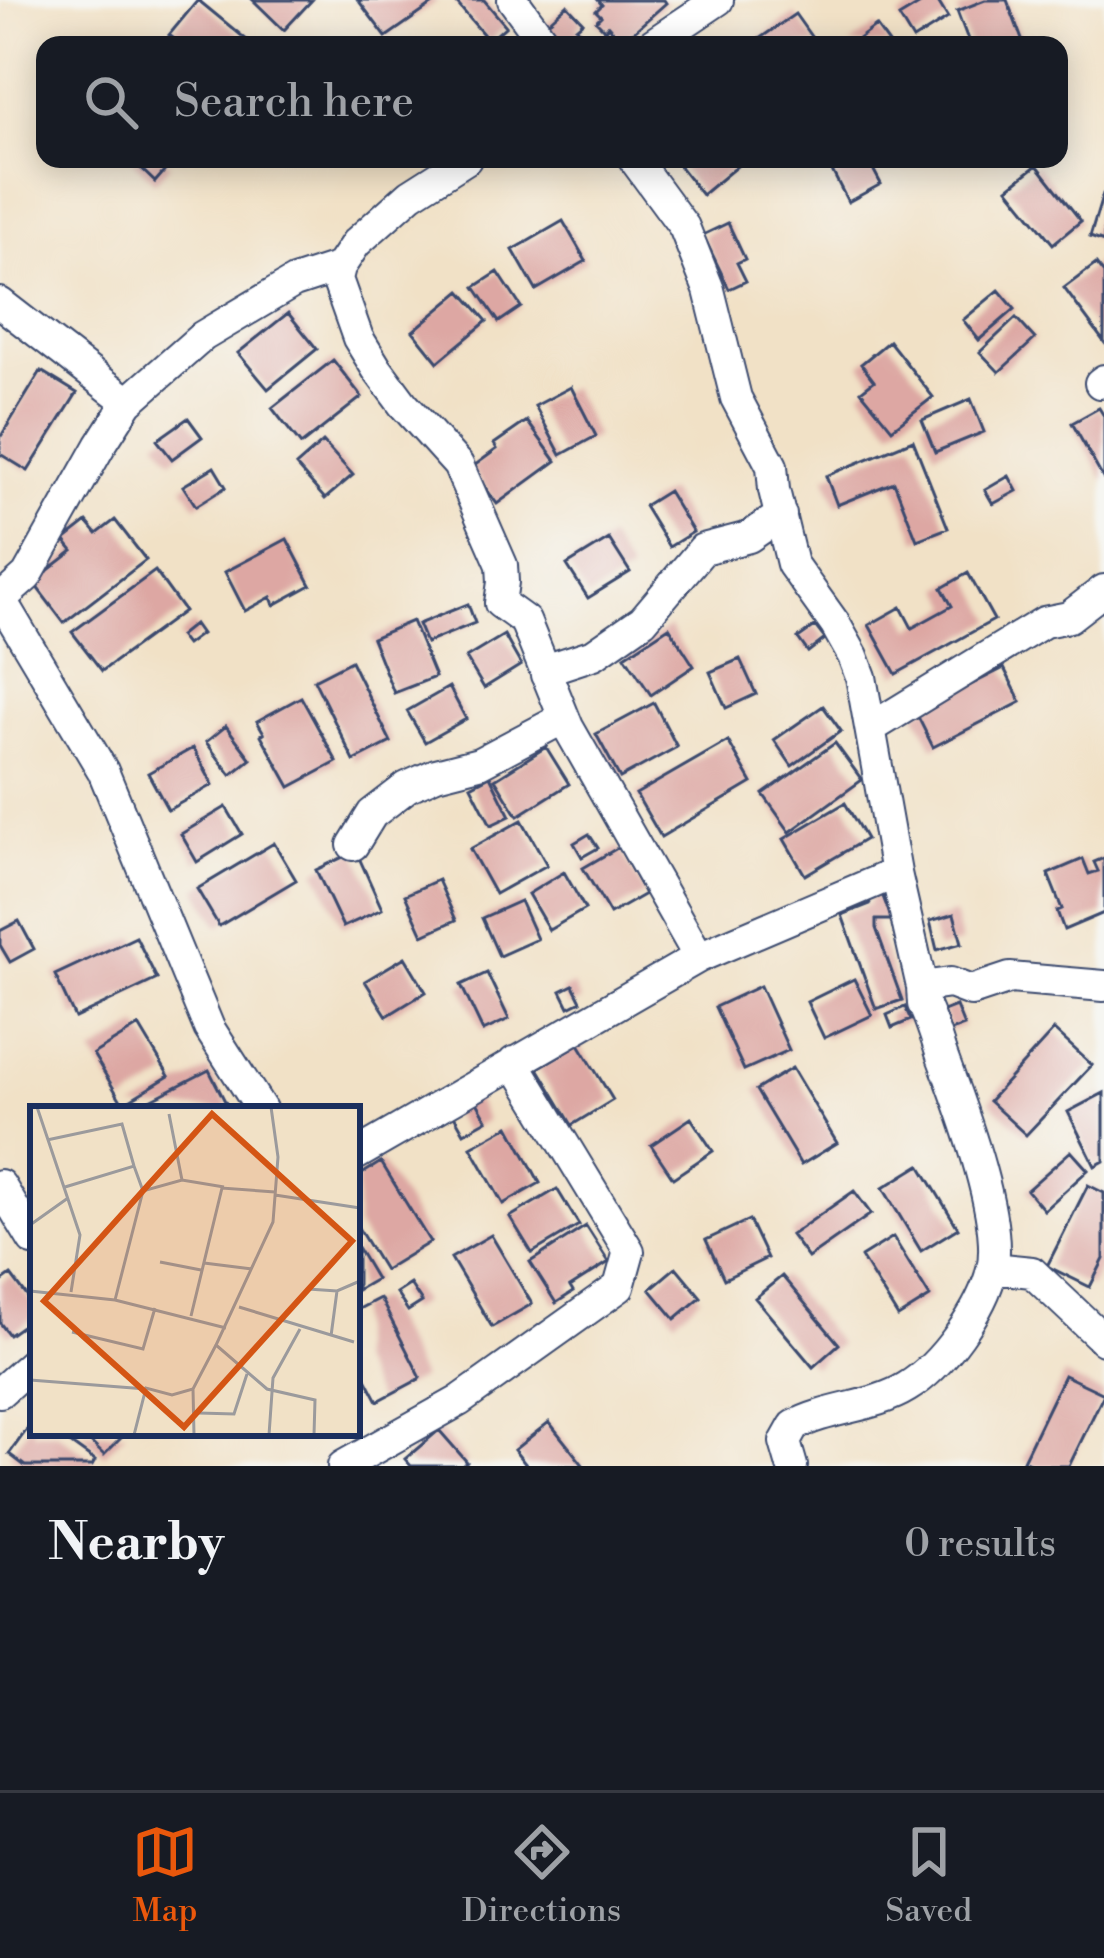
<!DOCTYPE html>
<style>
body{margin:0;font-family:"Libre Bodoni",serif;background:#242831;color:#f1f3f6}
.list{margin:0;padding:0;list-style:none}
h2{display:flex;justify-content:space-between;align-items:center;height:156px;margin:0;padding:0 48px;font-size:51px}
h2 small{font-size:39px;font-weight:400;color:#9ea1a6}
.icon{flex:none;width:66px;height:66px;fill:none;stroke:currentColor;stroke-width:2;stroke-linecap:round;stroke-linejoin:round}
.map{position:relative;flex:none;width:1104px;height:1466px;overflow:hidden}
.search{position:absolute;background:#171b24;box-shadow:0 6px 30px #0003;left:36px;right:36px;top:36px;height:132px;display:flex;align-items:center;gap:30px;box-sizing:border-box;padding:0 42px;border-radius:24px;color:#9ea1a6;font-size:45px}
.sheet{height:324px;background:#171b24}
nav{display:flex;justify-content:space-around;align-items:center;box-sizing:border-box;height:168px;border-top:3px solid #363941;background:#171b24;font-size:33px;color:#9ea1a6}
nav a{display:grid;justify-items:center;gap:6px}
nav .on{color:#ea580c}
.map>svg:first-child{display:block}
.building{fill:#dda7a3}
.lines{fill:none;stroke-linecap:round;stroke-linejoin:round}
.minor-casing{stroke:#3b4a6e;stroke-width:34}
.minor{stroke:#fff;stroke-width:30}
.inset-road{fill:none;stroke:#9b9a9c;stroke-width:3}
.view{fill:#d45514;fill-opacity:0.15;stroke:#d45514;stroke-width:6}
.inset-edge{fill:none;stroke:#1b2f5e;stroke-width:6}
</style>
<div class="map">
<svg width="1104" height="1466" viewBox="0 0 1104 1466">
<rect width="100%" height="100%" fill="#f6f6f2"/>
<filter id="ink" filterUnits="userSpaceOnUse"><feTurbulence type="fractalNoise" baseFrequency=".00833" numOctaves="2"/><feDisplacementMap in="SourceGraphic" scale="24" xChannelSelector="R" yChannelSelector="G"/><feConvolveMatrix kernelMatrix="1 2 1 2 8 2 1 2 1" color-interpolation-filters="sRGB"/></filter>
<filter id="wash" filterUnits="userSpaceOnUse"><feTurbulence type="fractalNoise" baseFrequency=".004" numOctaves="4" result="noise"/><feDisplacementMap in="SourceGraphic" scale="48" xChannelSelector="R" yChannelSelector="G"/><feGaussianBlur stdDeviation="2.7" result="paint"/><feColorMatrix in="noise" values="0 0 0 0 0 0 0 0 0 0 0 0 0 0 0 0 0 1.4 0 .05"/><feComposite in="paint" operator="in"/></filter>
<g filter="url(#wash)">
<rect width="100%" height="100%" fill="#f1e1c6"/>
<g id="blocks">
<path class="building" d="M198,0L253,45H182L169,35Z
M253,0H312L284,30Z
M358,0H439L386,37Z
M454,0H484L506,26L489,41Z
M598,0H664L666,3L622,42L608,26L605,30L596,21L601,16L596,11L602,5Z
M927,0H937L948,18L913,40L899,17Z
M985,0H1007L1024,45H970L957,11Z
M567,5L583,22L576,28L582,33L569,45H562L544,26Z
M795,14L817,45H758L756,41Z
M876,26L890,45H850Z
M131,159H163L170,165L155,182Z
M674,159H731L737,166L702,195Z
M826,159H876L879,166L873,169L881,184L848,202Z
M1037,165L1081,221L1053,244L1008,188Z
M1103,194H1104V242L1090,237Z
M563,221L586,261L536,290L513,250Z
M728,223L745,259L737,263L746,281L729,289L703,235Z
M1096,264L1104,274V342L1064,288Z
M498,272L521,307L499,322L475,287Z
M999,290L1015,309L979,340L963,320Z
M461,291L487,321L438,362L413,331Z
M288,313L317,349L268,389L238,353Z
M1016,318L1035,339L999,372L980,352Z
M889,341L933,397L892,429L861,391L874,381L861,364Z
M333,360L362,397L301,445L272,408Z
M41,371L77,393L28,471L0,454V438Z
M571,387L596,436L561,455L535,406Z
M971,399L984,432L935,452L922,420Z
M1099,408L1104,416V480L1072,423Z
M188,418L202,437L172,459L157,440Z
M527,421L556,461L497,504L471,468L497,449L494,444Z
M913,440L948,528L917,540L894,482L837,505L826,476Z
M323,442L353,475L325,499L296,466Z
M214,467L226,487L196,506L183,486Z
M1009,476L1017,491L993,504L985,490Z
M668,491L693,532L669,547L644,506Z
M115,520L146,560L64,623L33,582L73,551L64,540L87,522L97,534Z
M287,539L311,585L274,605L271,597L245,611L225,572Z
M609,539L630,572L588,598L567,565Z
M155,571L184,611L102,671L72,632Z
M968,573L994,620L896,674L869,625L901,607L912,628L952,606L942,588Z
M468,604L475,623L426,643L418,624Z
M412,621L435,677L394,693L372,638Z
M194,624L201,634L186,645L179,636Z
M815,626L825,639L808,652L798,638Z
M669,627L694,666L651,695L625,656Z
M504,635L521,665L484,688L466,658Z
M740,659L756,694L726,708L710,672Z
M351,661L391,742L354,761L314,680Z
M1004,668L1021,702L933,747L916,713Z
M449,687L466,719L425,742L407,711Z
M301,697L337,762L290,787L261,735L264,733L257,721Z
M654,703L677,747L620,778L596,734Z
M823,706L841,731L792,766L774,740Z
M226,726L251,759L231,775L206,742Z
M728,741L752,783L661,837L636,794Z
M835,743L862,780L790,832L763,794Z
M546,747L569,784L518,816L495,779Z
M193,748L213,785L168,810L148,773Z
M490,776L510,816L491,825L471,786Z
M845,803L866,839L805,875L784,839Z
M226,807L242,834L197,862L181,834Z
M522,820L547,865L495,894L470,849Z
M589,834L598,848L582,857L574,843Z
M274,843L296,880L219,926L197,889Z
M619,847L645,894L610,914L583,868Z
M356,851L382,909L343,927L316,870Z
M1104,858V913L1064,930L1057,911L1062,909L1048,874L1083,859L1089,874L1098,871L1094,862Z
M564,872L585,909L549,930L528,894Z
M438,880L456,920L423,935L405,895Z
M882,894L892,920H876V928L902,1000L876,1009L842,915L870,904L869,899Z
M520,901L537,939L499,956L482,918Z
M954,914L962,943L937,950L930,921Z
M19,921L34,949L10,962L0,945V931Z
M136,937L157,979L75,1018L55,975Z
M405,957L426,992L387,1016L365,981Z
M487,973L509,1019L483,1031L461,985Z
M854,979L872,1015L824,1038L807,1002Z
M573,985L581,1001L569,1007L561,991Z
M760,986L789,1050L744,1070L715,1007Z
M956,1006L964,1026L950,1031L943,1011Z
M905,1007L911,1020L892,1028L887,1015Z
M139,1026L169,1076L123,1104L93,1054Z
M1054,1030L1092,1065L1026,1135L989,1101Z
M579,1044L613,1100L572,1125L538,1068Z
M792,1068L837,1143L801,1165L756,1090Z
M209,1070L229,1109H133Z
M1104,1093V1161L1095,1166L1068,1112Z
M474,1097L487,1120L464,1133L451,1110Z
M691,1118L713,1151L673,1178L651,1145Z
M509,1126L540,1183L503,1204L471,1147Z
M1071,1151L1088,1170L1044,1210L1027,1190Z
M381,1162L430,1242L384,1270L357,1226V1177Z
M920,1165L958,1228L921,1251L883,1188Z
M1088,1185L1104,1193V1259L1090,1287L1047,1266Z
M557,1189L579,1225L532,1253L510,1217Z
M854,1191L871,1214L808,1258L791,1235Z
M749,1220L767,1258L724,1279L706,1240Z
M586,1226L609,1262L570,1287L573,1292L556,1303L530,1262Z
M491,1235L532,1304L492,1327L451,1258Z
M893,1237L930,1297L898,1317L861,1257Z
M357,1247L376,1279L357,1290Z
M676,1267L701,1297L675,1319L650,1289Z
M11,1275L33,1304V1318L9,1335L0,1323V1283Z
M782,1276L839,1344L813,1367L755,1298Z
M410,1284L422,1302L408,1311L396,1293Z
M380,1298L421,1378L378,1401L357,1361V1310Z
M1064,1375L1104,1394L1069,1466H1036L1023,1460Z
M33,1421V1433H56L95,1461L92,1466H25L9,1454Z
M549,1422L584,1466H527L514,1450Z
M439,1430L467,1462L463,1466H411L405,1459Z
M81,1433H126L104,1455Z"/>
</g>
</g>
<g filter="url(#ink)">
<use href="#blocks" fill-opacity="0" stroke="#3b4a6e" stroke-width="3"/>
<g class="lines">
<defs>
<path id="minor" d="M513,0L546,45
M651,45L718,0
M466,159L411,194L356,243L340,267L337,279L358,338L377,369L403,404L458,465L502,565L503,582L500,603L525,621L568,727L699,957
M634,159L684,227L709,290L736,398L772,466L774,490L792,564L835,624L853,656L861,677L896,873L922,987L950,983L971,991L1010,978L1104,986
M0,303L128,402
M1100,383L1104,380
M0,600L27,576L100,446L128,402L203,336L294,282L340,267
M1,600L103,771L209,1028L261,1109
M546,675L551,668L594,654L643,620L703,549L749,537L781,515
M871,728L1044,622L1069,617L1104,590
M353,845L372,814L407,787L436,774L479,763L564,718
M357,1154L699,957L896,873
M0,1185L33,1240
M993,1268L1032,1272L1104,1340
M0,1392L33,1363
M343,1466L459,1401L619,1287L629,1251L514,1062
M792,1466L785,1442L794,1426C829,1407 873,1408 907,1387C942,1366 983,1309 992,1269C1004,1219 960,1105 942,1056C936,1038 931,1020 923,1004L922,987"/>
</defs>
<use href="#minor" class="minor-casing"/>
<use href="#minor" class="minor"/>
</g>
</g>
<g transform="translate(30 1106)">
<rect width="330" height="330" fill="#f1e1c6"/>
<path class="inset-road" d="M7,1L50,129L41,186M241,1L248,51L243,116L186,239L237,283L285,294L284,329M139,8L152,74M17,34L92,18L104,60M35,81L104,60L113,85L152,74L194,81M245,89L330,102M0,119L38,92M130,156L171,164M174,157L222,163M278,183L307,185L330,175M0,185L85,194L196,222M85,194L113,85M209,201L324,236M161,210L192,82L245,86M42,226L113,243L125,202M301,230L307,185M0,274L116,283M163,283L164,329M169,307L204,308L217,268M104,329L116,282L142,289L163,283L186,239M239,329L243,272L270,223"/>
<path class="view" d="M182,8L322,135L154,321L14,195Z"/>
<rect width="330" height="330" class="inset-edge"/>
</g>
</svg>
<div class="search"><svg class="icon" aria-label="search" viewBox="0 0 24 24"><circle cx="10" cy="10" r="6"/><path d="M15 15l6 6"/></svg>Search here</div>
</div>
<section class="sheet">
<h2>Nearby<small>0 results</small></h2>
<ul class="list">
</ul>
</section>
<nav>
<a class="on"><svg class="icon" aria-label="map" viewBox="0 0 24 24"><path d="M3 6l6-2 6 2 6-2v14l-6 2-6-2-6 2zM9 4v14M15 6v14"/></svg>Map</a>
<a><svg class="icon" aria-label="directions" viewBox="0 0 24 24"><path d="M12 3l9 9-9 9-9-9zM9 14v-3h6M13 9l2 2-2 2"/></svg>Directions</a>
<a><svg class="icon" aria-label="saved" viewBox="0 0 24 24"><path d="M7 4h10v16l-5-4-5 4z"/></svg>Saved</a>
</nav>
